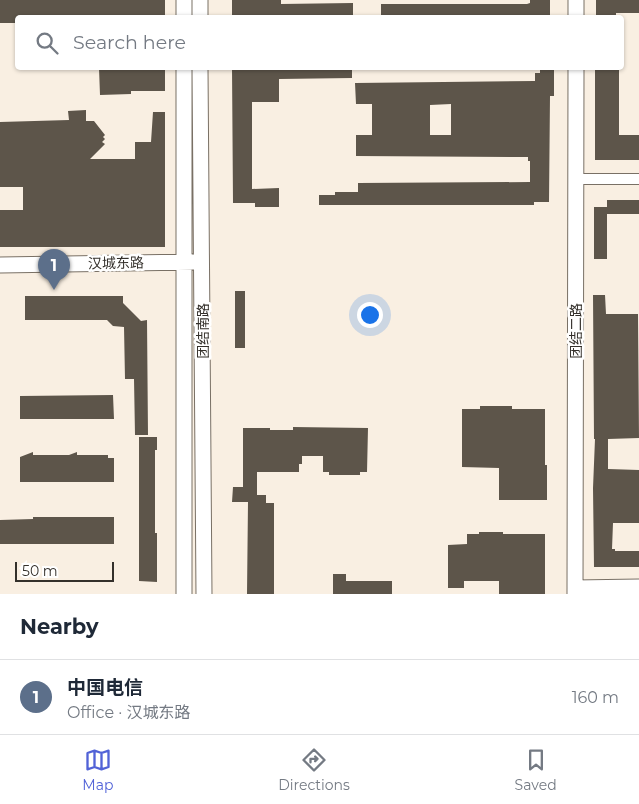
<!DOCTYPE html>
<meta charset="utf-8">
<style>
body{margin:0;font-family:Montserrat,"Noto Sans SC",sans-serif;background:#f6f6f7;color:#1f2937}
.scale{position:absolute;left:15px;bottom:12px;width:99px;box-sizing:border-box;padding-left:5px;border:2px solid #34302b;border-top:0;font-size:14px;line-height:18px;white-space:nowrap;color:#34302b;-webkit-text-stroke:4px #fff;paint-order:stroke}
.you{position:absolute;left:369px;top:314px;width:18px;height:18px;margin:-12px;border:4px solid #fff;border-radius:50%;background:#1a73e8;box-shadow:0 0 0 8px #1a73e833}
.badge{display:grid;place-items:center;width:32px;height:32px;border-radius:50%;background:#5162d7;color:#fff;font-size:16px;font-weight:700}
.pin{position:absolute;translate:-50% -41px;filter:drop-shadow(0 1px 2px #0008)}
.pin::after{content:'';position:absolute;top:26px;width:18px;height:15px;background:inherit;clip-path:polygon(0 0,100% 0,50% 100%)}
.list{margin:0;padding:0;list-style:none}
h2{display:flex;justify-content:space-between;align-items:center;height:65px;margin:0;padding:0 20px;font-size:21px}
h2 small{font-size:16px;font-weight:400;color:#747a83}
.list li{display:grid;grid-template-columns:32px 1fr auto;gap:15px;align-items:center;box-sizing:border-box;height:75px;padding:0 20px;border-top:1px solid #e0e1e3}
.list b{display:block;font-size:19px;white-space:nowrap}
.list p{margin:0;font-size:16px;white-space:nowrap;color:#747a83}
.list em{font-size:16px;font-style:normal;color:#747a83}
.icon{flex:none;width:28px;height:28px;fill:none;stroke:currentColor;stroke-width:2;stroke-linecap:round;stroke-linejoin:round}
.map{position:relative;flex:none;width:639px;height:594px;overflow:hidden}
.search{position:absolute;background:#fff;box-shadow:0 1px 4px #0004;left:15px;right:15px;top:15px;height:55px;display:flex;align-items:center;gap:12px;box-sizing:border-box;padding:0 18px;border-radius:5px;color:#747a83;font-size:19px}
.sheet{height:140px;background:#fff}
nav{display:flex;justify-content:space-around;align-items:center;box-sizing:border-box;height:70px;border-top:1px solid #e0e1e3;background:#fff;font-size:14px;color:#747a83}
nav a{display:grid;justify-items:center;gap:2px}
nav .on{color:#5162d7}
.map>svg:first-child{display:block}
.building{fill:#5d554a;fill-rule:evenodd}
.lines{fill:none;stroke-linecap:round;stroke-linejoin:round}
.street-casing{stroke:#797065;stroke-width:12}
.secondary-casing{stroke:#797065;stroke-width:17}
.street{stroke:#fff;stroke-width:10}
.secondary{stroke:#fff;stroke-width:15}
.labels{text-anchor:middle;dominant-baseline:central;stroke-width:5;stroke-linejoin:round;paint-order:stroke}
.street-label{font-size:14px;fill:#34302b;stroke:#fff}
</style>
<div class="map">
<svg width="639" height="594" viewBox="0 0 639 594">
<rect width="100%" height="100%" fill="#f9efe2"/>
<path class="building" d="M0,0H165V18H18V23H0Z
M232,0H281V4L353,3V18H232Z
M530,0H550V17H381V4H527L530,3Z
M596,0H639V13H616V18H596Z
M99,68H131V70H151V68H165V91H131V94L100,95Z
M232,68H352V78L279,79V102H252V189L279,188V207H255V203H233Z
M540,68H554V96H550L549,202H534V205H319V195H335V192H358V183L530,182V161H528V157L356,156V135H372V104H356L355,83L535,81V73H540ZM451,104V135H430V105Z
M595,68H619V135H639V160H595Z
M86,110V121H94L105,135L103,137L105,139L102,142L105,144L90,159H135V142H151L153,112H165V247H0V210H23V187H0V122L69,120L68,111Z
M607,200H639V214H607Z
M594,207H607V259H594Z
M235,291H245V348H235Z
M593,295H605L606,314H638L639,438L608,439V469L639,470V523H613L612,549H615V551H639V567H594L593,488L595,439H594Z
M25,296H123V303L141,321L147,320L148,435H135L134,379H125L124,327L113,326L107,320H25Z
M113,395L114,419H20V396Z
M480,406H512V409H545V465H547V500H499V468L462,467V409H480Z
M293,427L368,428L367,472H360V475H329V472H323V456H302V464H299V472H257V495H266V503H274V594H247L248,502H232L233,487H243V428H270V430H293Z
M139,437H157V450H155V533H157V582L139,581Z
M33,452V455H69L77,452V455H108V458H114V482H20V457Z
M33,517H114V544H0V520L33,519Z
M479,532H503V534H545V594H499V581H464V588H448V545L467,544V534H479Z
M333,574H346V581H392V594H333Z"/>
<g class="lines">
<defs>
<path id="street" d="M577,179H639"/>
<path id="secondary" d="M184,0V18
M200,0V18
M576,0V18
M184,68V594
M200,68L204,594
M0,265L193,262
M575,588L639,587
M575,594L576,68"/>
</defs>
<use href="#street" class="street-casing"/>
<use href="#secondary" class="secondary-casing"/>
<use href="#street" class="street"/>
<use href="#secondary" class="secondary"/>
</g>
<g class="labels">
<g class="street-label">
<text transform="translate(116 263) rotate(-1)">汉城东路</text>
<text transform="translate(203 331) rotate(-90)">团结南路</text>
<text transform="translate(576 331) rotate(-90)">团结二路</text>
</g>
</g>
</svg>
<div class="scale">50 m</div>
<div class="you"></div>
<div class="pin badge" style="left:54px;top:290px;background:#5c6f8a">1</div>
<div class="search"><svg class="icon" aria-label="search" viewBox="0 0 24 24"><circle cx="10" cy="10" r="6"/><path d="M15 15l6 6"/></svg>Search here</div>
</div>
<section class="sheet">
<h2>Nearby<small></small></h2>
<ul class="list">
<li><span class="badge" style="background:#5c6f8a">1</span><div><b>中国电信</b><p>Office · 汉城东路</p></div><em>160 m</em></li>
</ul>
</section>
<nav>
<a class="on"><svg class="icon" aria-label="map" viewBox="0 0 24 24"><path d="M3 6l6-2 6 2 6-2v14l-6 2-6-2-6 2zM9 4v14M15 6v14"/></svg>Map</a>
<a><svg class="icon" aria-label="directions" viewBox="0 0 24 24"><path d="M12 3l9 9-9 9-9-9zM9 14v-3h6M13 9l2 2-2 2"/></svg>Directions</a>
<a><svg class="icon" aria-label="saved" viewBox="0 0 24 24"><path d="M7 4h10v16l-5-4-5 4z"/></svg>Saved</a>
</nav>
